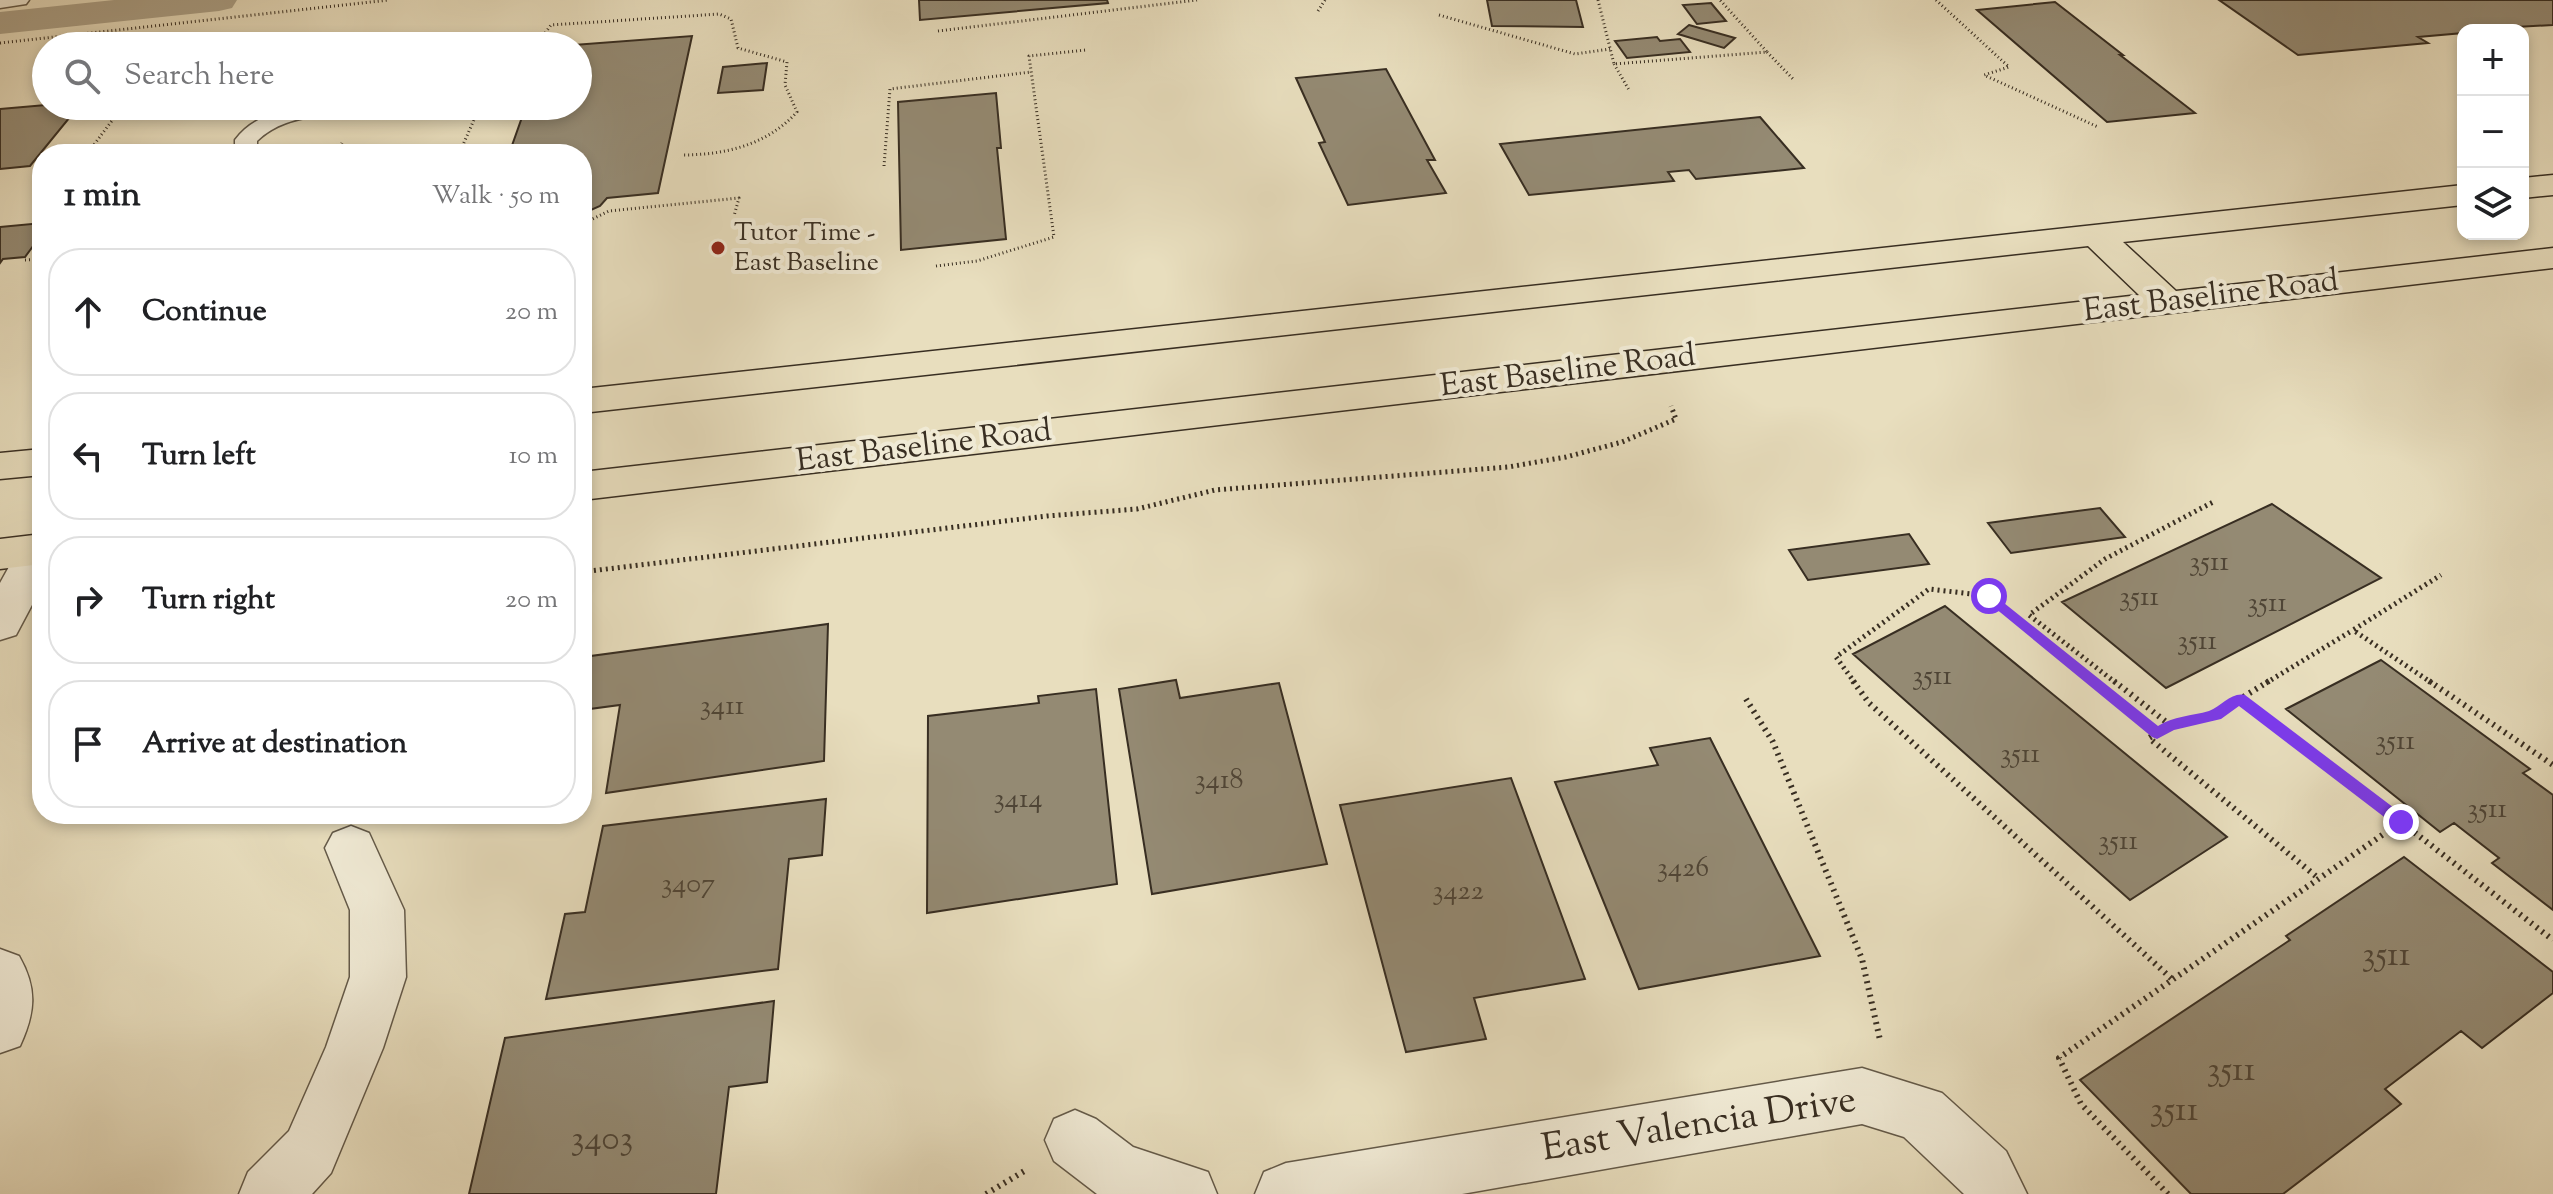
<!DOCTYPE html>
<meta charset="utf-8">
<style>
body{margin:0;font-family:"Sorts Mill Goudy",serif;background:#f2f2f2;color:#202124}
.controls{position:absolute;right:24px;top:24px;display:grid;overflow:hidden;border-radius:16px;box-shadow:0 4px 12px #0003}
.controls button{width:72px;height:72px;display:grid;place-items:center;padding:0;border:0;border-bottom:2px solid #e0e0e0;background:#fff;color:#202124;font:40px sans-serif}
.stop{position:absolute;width:24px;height:24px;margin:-18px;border:6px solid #7c3aed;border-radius:50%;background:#fff}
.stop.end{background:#7c3aed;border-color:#fff;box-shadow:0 2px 8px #0008}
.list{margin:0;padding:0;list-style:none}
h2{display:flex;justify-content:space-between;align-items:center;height:104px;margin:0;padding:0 32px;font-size:34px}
h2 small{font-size:26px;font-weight:400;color:#757577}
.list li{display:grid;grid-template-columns:52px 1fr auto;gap:24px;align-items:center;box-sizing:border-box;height:128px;margin:0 16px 16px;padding:0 16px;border:2px solid #e0e0e0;border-radius:32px}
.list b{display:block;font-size:30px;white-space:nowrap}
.list em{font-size:26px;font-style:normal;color:#757577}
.icon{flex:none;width:44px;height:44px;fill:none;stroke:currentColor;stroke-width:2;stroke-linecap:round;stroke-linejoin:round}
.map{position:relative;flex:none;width:2553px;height:1194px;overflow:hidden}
.search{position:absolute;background:#fff;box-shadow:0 4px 12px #0003;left:32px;top:32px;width:560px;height:88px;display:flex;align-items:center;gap:20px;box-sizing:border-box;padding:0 28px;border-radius:44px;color:#757577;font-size:30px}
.panel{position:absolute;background:#fff;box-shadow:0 4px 12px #0003;left:32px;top:144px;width:560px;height:680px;border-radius:32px}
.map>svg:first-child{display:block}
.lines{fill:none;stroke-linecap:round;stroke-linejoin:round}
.canal{fill:#aca289;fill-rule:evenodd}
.building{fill:#948a73;stroke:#382e22;stroke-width:2}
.lane-casing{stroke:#645a49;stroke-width:3}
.street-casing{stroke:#645a49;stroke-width:3}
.primary-casing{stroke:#382e22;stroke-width:3}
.path-far2{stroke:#382e22;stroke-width:3;stroke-dasharray:1 3;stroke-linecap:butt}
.path-far1{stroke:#382e22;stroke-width:5;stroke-dasharray:2 4;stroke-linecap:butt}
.path{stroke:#382e22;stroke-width:6;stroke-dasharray:2 5;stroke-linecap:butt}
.lane{fill:#f0ead5;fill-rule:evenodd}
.street{fill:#f0ead5;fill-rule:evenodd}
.primary{fill:#e8debe;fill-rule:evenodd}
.route{fill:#7c3aed}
.poi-dot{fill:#8f2418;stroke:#f0ead5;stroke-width:3}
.labels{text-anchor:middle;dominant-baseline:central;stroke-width:8;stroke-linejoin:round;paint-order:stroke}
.far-poi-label{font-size:26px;fill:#382e22;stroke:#f0ead5;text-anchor:start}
.number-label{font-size:28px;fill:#4f4536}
.street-label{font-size:32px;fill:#382e22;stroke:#f0ead5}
.near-number-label{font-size:34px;fill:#4f4536}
.near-street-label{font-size:38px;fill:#382e22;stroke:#f0ead5}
</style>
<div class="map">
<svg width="2553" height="1194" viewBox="0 0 2553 1194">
<rect width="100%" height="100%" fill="#e8debe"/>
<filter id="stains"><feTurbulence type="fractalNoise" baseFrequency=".0025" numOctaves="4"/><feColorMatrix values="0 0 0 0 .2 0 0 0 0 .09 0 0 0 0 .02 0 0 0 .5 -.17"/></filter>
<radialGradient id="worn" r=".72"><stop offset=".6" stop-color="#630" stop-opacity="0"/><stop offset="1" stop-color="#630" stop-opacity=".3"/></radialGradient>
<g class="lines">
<path class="canal" d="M114,0H237L232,8L219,11L0,34V12Z"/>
</g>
<path class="building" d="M919,0H1107L1108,3L920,20Z
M1487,0H1576L1583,27L1492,26Z
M2219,0H2553V25L2463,30V33L2418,37L2428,43L2298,55Z
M2055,2L2123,55H2120L2195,113L2107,122L1977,10Z
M1711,3L1726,21L1697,24L1683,5Z
M1689,25L1735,38L1724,48L1678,34Z
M692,36L658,193L607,198L600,206L582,214V154H509L526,106H578V46H560Z
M1657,37L1660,41L1680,39L1690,52L1627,58L1615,41Z
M767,63L763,90L718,93L723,67Z
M1386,69L1435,160H1427L1446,193L1348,205L1319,143L1325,142L1296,78Z
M996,93L1001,148H997L1006,239L901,250L898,102Z
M46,105L79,106L30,166L0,169V109Z
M1760,117L1804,168L1696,179L1689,170L1668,172L1674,181L1529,195L1500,144Z
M42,223V234L25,257L3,259L0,263V227Z
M2272,504L2381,578L2166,688L2062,602Z
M2100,508L2125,537L2011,553L1988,523Z
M1909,534L1929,564L1808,580L1789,550Z
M1945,606L2227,837L2130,900L1853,654Z
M828,624L824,761L606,793L620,705L582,710L591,656Z
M2381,660L2530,769L2523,773L2553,795V910L2492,863L2499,858L2454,823L2440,832L2286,709Z
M1176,680L1180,698L1279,683L1327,864L1152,894L1119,689Z
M1096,689L1117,884L927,913L928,716L1039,703L1038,696Z
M1710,738L1820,956L1639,989L1555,782L1658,765L1650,748Z
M1511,778L1585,979L1474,998L1486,1039L1406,1052L1340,805Z
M826,799L822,855L789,859L778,969L546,999L565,914L585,912L603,826Z
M2404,857L2553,972V993L2482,1048L2461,1031L2385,1089L2401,1104L2283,1194H2191L2080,1080L2290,940L2286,936Z
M774,1001L767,1082L729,1087L716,1194H469L505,1038Z"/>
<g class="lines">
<defs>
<path id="lane" d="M0,0H29L26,4L0,8Z
M305,106H405L394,112C351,115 290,108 257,141V154H235V140C252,117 278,111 305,106Z"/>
<path id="street" d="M42,534V586L16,635L0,640V583L25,538Z
M351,826L369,833L404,910L406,977L383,1048L331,1173L312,1194H239L248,1172L289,1131L326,1047L350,977V910L325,848L333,833Z
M0,949L19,956C38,989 35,1013 20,1046L0,1053Z
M1862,1068L1942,1093L2006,1151L2027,1194H1964L1904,1137L1862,1124L1462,1194H1255L1264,1172L1286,1163Z
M1075,1110L1096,1119L1133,1147L1208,1172L1217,1194H1097L1054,1161L1045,1140L1054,1119Z"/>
<path id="primary" d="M2553,175V195L2523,198V178Z
M2463,185V205L2123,242L2176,291L2553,248V268L582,500V472L2139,295L2088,246L582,413V389Z
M42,449V475L0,479V453Z
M42,534V564L0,569V539Z"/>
</defs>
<use href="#lane" class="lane-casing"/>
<use href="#street" class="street-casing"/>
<use href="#primary" class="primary-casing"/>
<path class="path-far2" d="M1598,0L1614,64L1767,52L1720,0
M1936,0L2009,67L1984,75L2098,127
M1318,11L1325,0
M1439,15L1575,54L1610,49
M938,31L1197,0
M0,43L389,0
M536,46L551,25L719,14L731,19L738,48L787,62L785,85L797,112C767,145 725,155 682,155
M1767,52L1794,80
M1614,64L1629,90
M87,154L123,106
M336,154L342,143
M459,154L480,106
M884,166L890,89L1031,72
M582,224L609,211L739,198L734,216
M25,260L42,259
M936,266L977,261L1054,237L1029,56L1086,50"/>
<path class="path-far1" d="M582,572L1047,516L1137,509L1215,490L1508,467L1566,457L1622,442L1676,419L1671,406
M1855,683L1836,657L1929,589L1989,596L2096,683
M2116,683L2029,615L2105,559L2215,501
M2266,683L2353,630
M2432,683L2353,630L2441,575"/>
<path class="path" d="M1853,681L1869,703L2173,980
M2093,681L2157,733
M2114,681L2170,725
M2269,681L2240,699L2401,822
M2429,681L2553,765
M1746,699L1773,742L1862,959L1880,1040
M2240,699L2216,715L2170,725L2149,738L2318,878
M986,1194L1026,1170
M2168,1194L2081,1104L2059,1058L2401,822L2553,940"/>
<use href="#lane" class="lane"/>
<use href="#street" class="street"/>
<use href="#primary" class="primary"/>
</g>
<path class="route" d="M1989,591L2158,726C2173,716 2192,716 2209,711C2222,706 2231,692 2245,695L2406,817V826H2396L2239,706L2221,719L2174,730L2157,739L2152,737L1984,599V592Z"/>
<circle class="poi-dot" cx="718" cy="248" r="8"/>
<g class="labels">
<g class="far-poi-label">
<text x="734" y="233">Tutor Time -<tspan x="734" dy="30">East Baseline</tspan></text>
</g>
<g class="number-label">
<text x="2209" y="563">3511</text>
<text x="2139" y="598">3511</text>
<text x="2267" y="604">3511</text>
<text x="2197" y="642">3511</text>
<text x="1932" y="677">3511</text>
<text x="722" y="707">3411</text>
<text x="2395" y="742">3511</text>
<text x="2020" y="755">3511</text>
<text x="1219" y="781">3418</text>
<text x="1018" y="800">3414</text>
<text x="2487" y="810">3511</text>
<text x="2118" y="842">3511</text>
<text x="1683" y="869">3426</text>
<text x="688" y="885">3407</text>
<text x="1458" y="892">3422</text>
</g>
<g class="street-label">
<text transform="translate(2211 297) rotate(-7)">East Baseline Road</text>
<text transform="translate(1568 372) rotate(-7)">East Baseline Road</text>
<text transform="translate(924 447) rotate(-7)">East Baseline Road</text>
</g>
<g class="near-number-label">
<text x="2386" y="956">3511</text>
<text x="2231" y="1071">3511</text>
<text x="2174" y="1111">3511</text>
<text x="602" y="1140">3403</text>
</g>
<g class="near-street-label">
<text transform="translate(1699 1126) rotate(-9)">East Valencia Drive</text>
</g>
</g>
<rect width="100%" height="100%" filter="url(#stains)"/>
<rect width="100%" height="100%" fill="url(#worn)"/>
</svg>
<div class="controls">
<button>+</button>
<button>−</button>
<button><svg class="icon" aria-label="layers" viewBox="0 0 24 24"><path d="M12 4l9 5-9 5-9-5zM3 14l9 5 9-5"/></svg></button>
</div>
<div class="stop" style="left:1989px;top:596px"></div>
<div class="stop end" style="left:2401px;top:822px"></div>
<div class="search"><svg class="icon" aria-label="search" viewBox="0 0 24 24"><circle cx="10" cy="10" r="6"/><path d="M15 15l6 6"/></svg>Search here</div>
<section class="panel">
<h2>1 min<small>Walk · 50 m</small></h2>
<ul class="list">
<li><svg class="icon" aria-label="ahead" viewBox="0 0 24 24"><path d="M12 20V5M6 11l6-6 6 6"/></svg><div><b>Continue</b></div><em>20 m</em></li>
<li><svg class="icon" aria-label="left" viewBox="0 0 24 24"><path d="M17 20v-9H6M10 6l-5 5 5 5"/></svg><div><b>Turn left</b></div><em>10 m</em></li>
<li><svg class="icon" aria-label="right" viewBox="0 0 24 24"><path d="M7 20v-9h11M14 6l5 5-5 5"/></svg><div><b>Turn right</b></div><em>20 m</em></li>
<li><svg class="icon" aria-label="arrive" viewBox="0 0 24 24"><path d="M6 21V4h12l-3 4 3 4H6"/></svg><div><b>Arrive at destination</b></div></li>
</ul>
</section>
</div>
